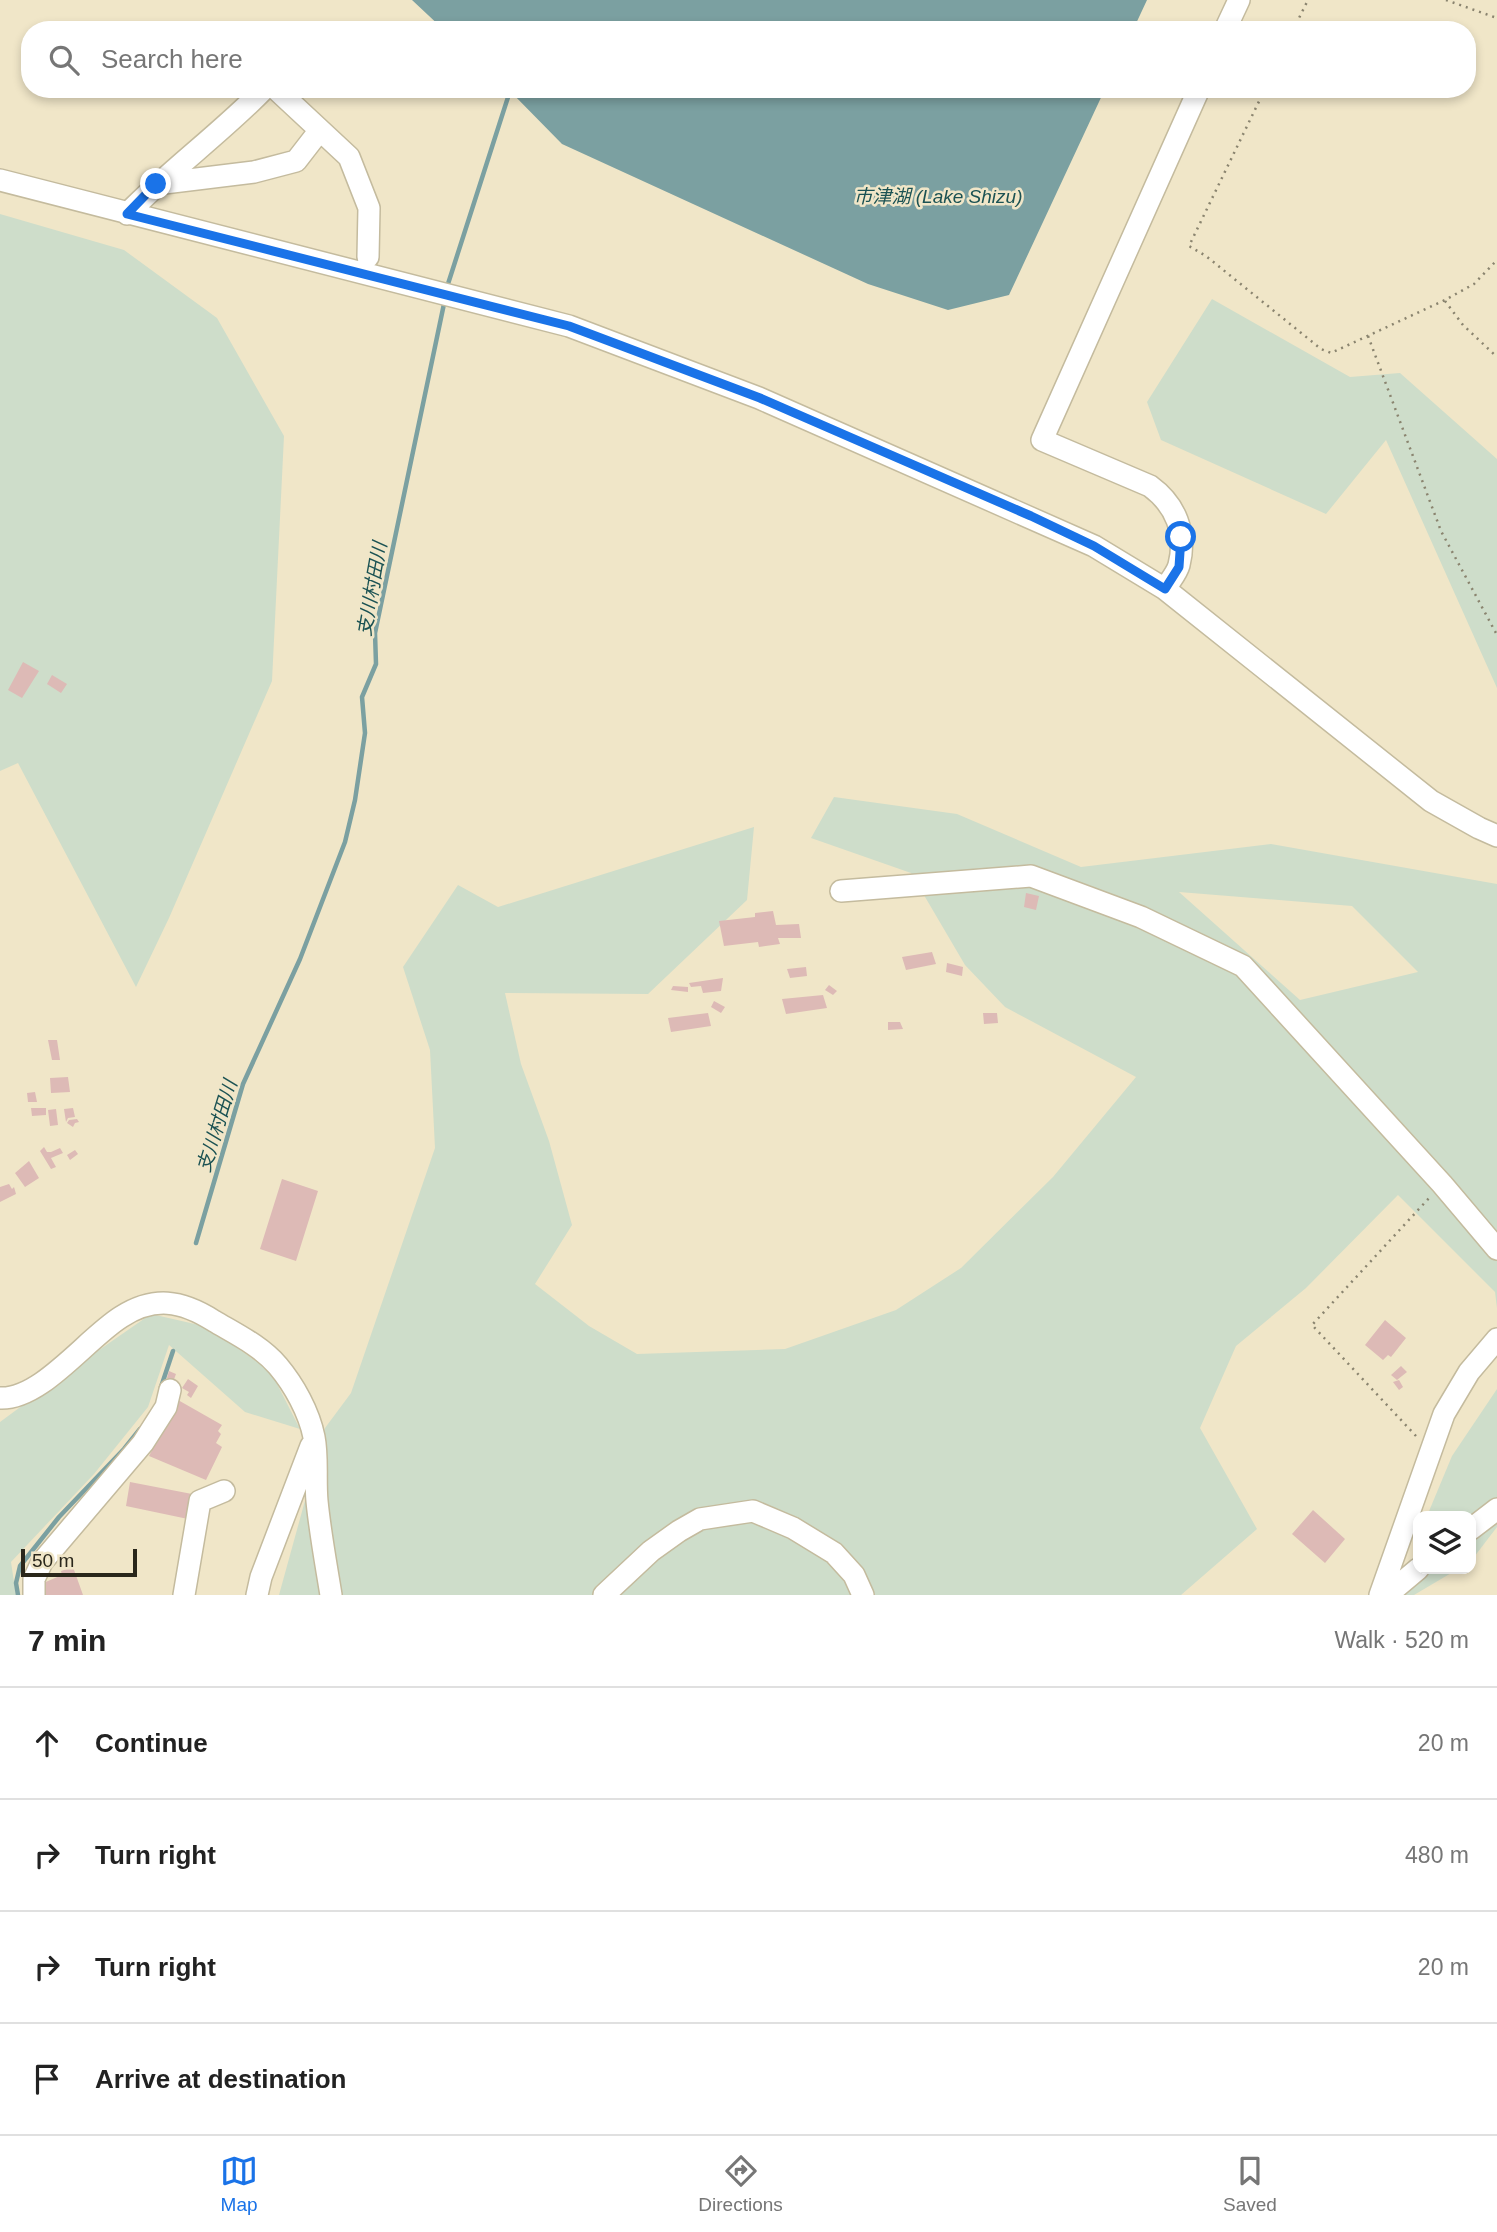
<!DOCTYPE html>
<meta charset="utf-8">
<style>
body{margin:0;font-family:Arial,"Noto Sans JP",sans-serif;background:#f6f6f6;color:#222}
.controls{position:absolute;right:21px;bottom:21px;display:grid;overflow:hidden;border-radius:14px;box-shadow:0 4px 10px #0003}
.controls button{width:63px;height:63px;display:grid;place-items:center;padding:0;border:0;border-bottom:2px solid #e0e0e0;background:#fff;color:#222;font:35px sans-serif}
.scale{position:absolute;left:21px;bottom:18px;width:116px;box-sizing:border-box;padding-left:7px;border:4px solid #2a271b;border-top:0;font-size:19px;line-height:24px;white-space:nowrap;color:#2a271b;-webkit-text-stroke:5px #f0e6c8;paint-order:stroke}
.stop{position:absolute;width:21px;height:21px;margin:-16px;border:5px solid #1a73e8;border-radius:50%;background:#fff}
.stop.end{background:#1a73e8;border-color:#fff;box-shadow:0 2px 7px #0008}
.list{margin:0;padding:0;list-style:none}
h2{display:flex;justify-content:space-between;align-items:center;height:91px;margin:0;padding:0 28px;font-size:30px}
h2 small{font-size:23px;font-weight:400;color:#767676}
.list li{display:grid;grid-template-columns:46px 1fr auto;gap:21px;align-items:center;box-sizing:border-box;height:112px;padding:0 28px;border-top:2px solid #e0e0e0}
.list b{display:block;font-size:26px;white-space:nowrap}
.list em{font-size:23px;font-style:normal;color:#767676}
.icon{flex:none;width:38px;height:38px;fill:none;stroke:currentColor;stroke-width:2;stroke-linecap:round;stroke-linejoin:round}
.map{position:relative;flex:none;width:1497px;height:1595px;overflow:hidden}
.search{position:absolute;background:#fff;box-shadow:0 4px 10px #0003;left:21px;right:21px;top:21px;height:77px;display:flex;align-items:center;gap:18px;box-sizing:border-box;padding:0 24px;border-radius:28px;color:#767676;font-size:26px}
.sheet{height:539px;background:#fff}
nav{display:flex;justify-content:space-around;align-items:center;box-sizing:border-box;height:98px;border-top:2px solid #e0e0e0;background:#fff;font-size:19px;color:#767676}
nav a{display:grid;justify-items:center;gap:4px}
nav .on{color:#1a73e8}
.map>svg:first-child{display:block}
.green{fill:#ceddca;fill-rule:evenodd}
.water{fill:#7ba0a1}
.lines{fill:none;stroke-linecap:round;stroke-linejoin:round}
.stream{stroke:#7ba0a1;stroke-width:4.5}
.building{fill:#ddbab6}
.minor-casing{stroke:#c4bb9e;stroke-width:24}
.path{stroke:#8a846f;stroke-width:2.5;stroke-dasharray:2 5;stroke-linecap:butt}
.minor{stroke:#fff;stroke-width:21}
.route{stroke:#1a73e8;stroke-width:9}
.labels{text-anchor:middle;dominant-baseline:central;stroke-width:5;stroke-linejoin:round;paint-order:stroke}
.water-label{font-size:19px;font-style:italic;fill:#1b5253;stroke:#f0e6c8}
</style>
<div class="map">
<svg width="1497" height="1595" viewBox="0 0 1497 1595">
<rect width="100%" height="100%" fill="#f0e6c8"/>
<path class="green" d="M0,214L124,250L217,318L284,436L272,681L169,918L136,987L18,763L0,771Z
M1212,299L1350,377L1400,373L1497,459V688L1386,440L1326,514L1161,440L1147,402Z
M834,797L957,814L1081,867L1271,844L1497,884V1308L1495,1292L1398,1195L1306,1288L1236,1346L1200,1428L1257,1529L1181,1595H279L325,1428L351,1393L435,1148L430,1050L403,967L458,885L498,907L754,827L747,900L648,994L505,993L521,1064L549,1141L572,1225L535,1284L589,1326L637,1354L785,1349L896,1310L961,1268L1053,1177L1136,1077L1005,1007L965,965L911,873L811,838ZM1179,892L1352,906L1418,972L1300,1000Z
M151,1314L208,1327L271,1372L300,1429L245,1412L169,1345L148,1407L94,1474L11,1562L16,1595H0V1422L76,1366Z
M1497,1389V1527L1471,1561V1516H1427L1452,1456Z
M1418,1542V1569H1458L1414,1595H1401Z"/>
<path class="water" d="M412,0H1147L1133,30H444Z
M508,89H1105L1009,295L948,310L868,284L562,144Z"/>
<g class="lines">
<path class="stream" d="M447,287L510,91
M196,1243L243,1084L300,959L345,842L355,800L365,733L362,697L376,664L375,633L445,299
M161,1387L173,1351
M18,1595L16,1583L20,1566L59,1517L124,1449L140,1429"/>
</g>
<path class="building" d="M23,662L39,671L22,698L8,690Z
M52,675L67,684L61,693L47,684Z
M1026,893L1039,896L1036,910L1024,907Z
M773,911L776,925L799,924L801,938H778L780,944L759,947L758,942L724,946L719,921L755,917V913Z
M932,952L936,964L906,970L902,957Z
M947,963L963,967L962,976L946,972Z
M806,967L807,976L790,978L787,969Z
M723,978L721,991L703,993L701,986L691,987L689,983Z
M829,985L837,991L833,995L825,990Z
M673,986L688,987V992L671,990Z
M823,995L827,1008L786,1014L782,999Z
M714,1001L725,1007L721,1013L711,1007Z
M708,1013L711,1026L671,1032L668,1018Z
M983,1013H997L998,1023L984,1024Z
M888,1022H900L903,1029L888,1030Z
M48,1040H57L60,1060H52Z
M68,1077L70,1092L51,1093L50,1078Z
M35,1092L37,1102H28L27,1093Z
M31,1108H46V1115L32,1116Z
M73,1108L75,1117L68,1118L66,1122L64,1109Z
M56,1109L58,1125L50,1126L48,1110Z
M77,1119L79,1122L75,1123L73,1127L67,1123L69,1120Z
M44,1147L47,1152H51L60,1148L63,1153L51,1158L56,1167L51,1169L40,1151Z
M75,1150L78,1154L70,1160L67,1155Z
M29,1161L39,1178L25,1187L15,1173Z
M282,1179L318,1191L296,1261L260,1249Z
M9,1184L12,1189L14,1187L16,1194L0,1202V1187Z
M1385,1320L1406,1338L1391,1357L1388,1355L1383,1360L1365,1345Z
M1401,1366L1407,1372L1397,1380L1391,1375Z
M169,1371L176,1374L173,1382L167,1378Z
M188,1379L198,1386L191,1398L187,1395L189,1392L182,1388Z
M1399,1380L1403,1387L1399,1390L1393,1382Z
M178,1400L222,1425L218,1431L221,1434L216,1443L222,1447L206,1480L149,1456Z
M130,1482L192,1494L188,1519L126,1506Z
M1313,1510L1345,1539L1325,1563L1292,1534Z
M73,1567L83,1595H45L41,1584L62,1575L61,1571Z"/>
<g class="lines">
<defs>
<path id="minor" d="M1225,30L1239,0
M276,89L349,157L369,208L368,257
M0,180L569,326L759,398L1094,546L1165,589L1431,801L1479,828L1497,836
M156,184L254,172L296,161L320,130
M127,214C170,170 220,134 264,89
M1165,589C1169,582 1177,573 1179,565C1187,533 1176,505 1150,486L1042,440L1199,89
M841,891L1031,876L1141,917L1243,966L1442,1184L1497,1249
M0,1398C41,1400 86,1339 121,1317C154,1296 181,1300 214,1321C236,1334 261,1346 278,1366C294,1385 309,1412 314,1437C318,1457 315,1480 317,1501C320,1532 326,1564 331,1595
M1471,1529L1497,1509
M34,1595V1579L42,1562L143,1443L166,1407L170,1390
M184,1595L200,1501L224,1491
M257,1595L261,1577L311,1446
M604,1595L651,1551L679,1531L700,1519L753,1511L793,1528L834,1553L854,1575L863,1595
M1380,1595L1444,1414L1469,1372L1497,1339
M1387,1595L1418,1569"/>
</defs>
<use href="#minor" class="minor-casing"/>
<path class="path" d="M1446,0L1497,18
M1293,30L1308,0
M1265,89L1189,246L1206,256L1321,349L1331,353L1445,300L1474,284L1497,260
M1445,301L1463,325L1497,357
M1368,336L1441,531L1497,635
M1416,1436L1312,1325L1430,1197"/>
<use href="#minor" class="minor"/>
</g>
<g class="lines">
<path class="route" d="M156,184L127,214L569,326L760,398L1031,516L1094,546L1165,589L1179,567L1181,537"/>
</g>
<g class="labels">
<g class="water-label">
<text x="938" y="196">市津湖 (Lake Shizu)</text>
<text transform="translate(372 589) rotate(-80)">支川村田川</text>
<text transform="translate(217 1126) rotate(-73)">支川村田川</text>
</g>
</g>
</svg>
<div class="controls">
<button><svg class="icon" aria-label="layers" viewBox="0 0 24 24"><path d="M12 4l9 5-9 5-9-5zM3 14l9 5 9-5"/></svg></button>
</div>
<div class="scale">50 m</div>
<div class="stop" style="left:1181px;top:537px"></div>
<div class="stop end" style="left:156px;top:184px"></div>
<div class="search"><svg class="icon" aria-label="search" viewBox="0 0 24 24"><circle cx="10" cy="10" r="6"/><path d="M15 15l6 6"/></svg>Search here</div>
</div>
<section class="sheet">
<h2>7 min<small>Walk · 520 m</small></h2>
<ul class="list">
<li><svg class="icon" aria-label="ahead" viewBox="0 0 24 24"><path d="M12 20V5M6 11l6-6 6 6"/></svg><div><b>Continue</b></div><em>20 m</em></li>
<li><svg class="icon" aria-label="right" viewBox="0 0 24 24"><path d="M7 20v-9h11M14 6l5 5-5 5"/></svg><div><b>Turn right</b></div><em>480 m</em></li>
<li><svg class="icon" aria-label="right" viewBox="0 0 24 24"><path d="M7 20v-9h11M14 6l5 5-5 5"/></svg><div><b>Turn right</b></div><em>20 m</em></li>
<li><svg class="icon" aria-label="arrive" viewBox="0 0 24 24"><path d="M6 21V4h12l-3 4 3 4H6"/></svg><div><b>Arrive at destination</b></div></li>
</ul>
</section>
<nav>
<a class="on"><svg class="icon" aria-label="map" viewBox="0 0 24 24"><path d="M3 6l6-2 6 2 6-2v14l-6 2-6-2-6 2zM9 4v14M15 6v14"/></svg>Map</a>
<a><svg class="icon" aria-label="directions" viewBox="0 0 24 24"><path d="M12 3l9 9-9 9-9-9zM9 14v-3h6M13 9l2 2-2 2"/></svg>Directions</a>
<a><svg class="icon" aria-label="saved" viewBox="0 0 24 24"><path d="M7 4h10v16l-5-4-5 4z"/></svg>Saved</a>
</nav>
